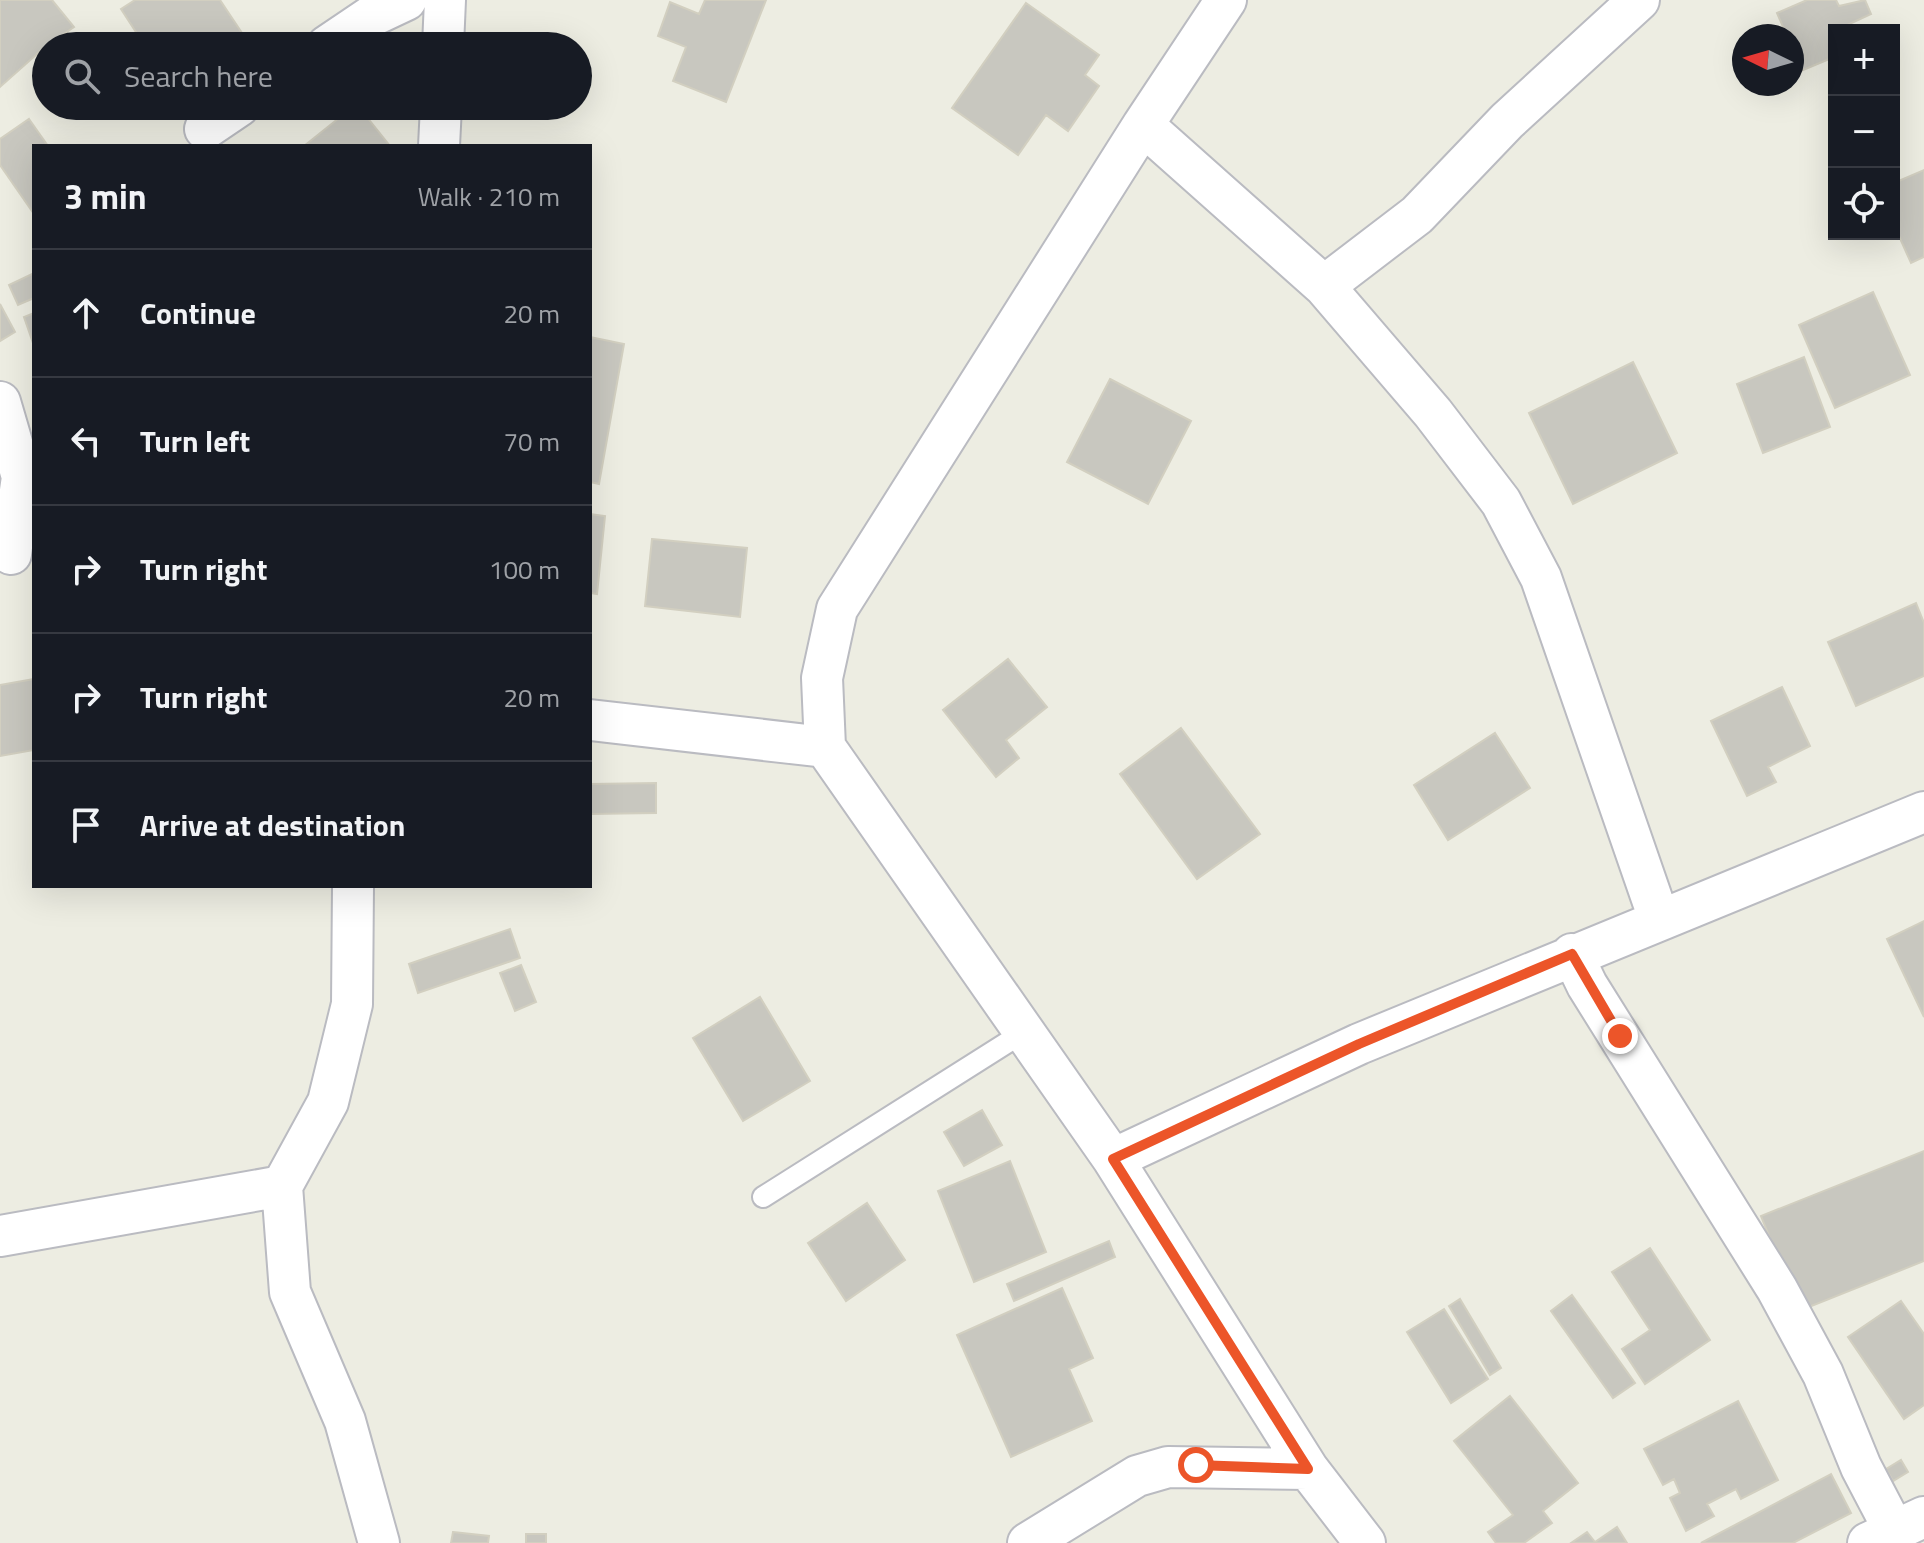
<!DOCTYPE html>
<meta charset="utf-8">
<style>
body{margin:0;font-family:"Titillium Web",sans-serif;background:#242831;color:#f1f3f6}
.controls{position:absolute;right:24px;top:24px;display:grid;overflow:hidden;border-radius:0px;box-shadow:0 8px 32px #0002}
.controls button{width:72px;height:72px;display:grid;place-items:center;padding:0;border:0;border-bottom:2px solid #363941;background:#171b24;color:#f1f3f6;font:40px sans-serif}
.compass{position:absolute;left:1732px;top:24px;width:72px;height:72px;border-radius:50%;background:#171b24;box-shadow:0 8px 32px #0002;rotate:275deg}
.stop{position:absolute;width:24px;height:24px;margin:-18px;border:6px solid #ec5529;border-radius:50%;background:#fff}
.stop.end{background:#ec5529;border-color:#fff;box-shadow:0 2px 8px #0008}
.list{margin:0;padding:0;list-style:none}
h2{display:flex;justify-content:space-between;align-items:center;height:104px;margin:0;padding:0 32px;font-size:34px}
h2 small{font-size:26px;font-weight:400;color:#9ea1a6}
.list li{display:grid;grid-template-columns:52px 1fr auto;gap:24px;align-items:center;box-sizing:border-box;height:128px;padding:0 32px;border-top:2px solid #363941}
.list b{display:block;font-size:30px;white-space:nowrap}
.list em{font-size:26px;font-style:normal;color:#9ea1a6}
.icon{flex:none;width:44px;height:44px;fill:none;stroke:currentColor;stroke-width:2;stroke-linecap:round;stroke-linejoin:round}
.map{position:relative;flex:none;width:1924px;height:1543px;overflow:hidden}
.search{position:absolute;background:#171b24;box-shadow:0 8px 32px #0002;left:32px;top:32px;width:560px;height:88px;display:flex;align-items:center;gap:20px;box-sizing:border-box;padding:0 28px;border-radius:44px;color:#9ea1a6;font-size:30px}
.panel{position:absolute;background:#171b24;box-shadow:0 8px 32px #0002;left:32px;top:144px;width:560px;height:744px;border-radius:0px}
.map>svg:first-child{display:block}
.building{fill:#c8c7bf;stroke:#d2cfc0;stroke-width:2}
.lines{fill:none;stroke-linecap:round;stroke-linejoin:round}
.service-casing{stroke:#babbc1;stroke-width:24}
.minor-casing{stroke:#babbc1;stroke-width:44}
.service{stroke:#fff;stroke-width:20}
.minor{stroke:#fff;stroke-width:40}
.route{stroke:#ec5529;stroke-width:10}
</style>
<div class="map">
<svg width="1924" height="1543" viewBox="0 0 1924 1543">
<rect width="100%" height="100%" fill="#edede2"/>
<path class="building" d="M0,0H52L74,27L46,46L0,87Z
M135,0H220L242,33L224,46H145L121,9Z
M705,0H766L726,102L673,81L686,47L658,36L670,2L699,14Z
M1807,0H1836L1839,6L1865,0L1871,14L1845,26L1847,30H1834V57L1801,71L1792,49V36H1787L1777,13Z
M1026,3L1099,55L1085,75L1099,86L1068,131L1046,115L1018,155L952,108Z
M354,106H358L390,146H304Z
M29,119L48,146H34V214L0,165V139Z
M1924,170V257L1911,263L1894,225V183Z
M34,273V298L18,305L9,285Z
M1873,292L1910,375L1835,408L1799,325Z
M0,304L15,332L0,341Z
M34,313V346L24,317Z
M590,337L624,344L599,484L590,482Z
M1804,357L1830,427L1763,453L1737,384Z
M1633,362L1677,453L1573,504L1529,413Z
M1110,379L1191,421L1148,504L1067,462Z
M590,514L605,516L597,594L590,593Z
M652,539L747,548L740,617L645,606Z
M1916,603L1924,623V676L1856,706L1828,642Z
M1008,659L1047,707L1006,740L1019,758L996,777L943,710Z
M34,679V750L0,756V685Z
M1782,687L1810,746L1768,767L1776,782L1747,796L1711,721Z
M1181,728L1260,834L1197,879L1120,774Z
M1495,733L1530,788L1448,840L1414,785Z
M656,783V813L590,814V784Z
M1924,921V1017L1887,939Z
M510,929L520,958L418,993L409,964Z
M521,965L536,1002L515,1011L500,973Z
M760,997L810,1081L743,1121L693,1038Z
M982,1110L1002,1145L964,1166L944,1132Z
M1924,1151V1261L1799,1311L1761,1216Z
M1010,1161L1046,1252L974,1282L938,1191Z
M867,1203L905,1260L846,1301L808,1243Z
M1109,1241L1115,1257L1014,1301L1007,1284Z
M1650,1248L1710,1340L1645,1384L1622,1349L1650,1330L1612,1272Z
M1062,1288L1093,1358L1069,1369L1092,1421L1011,1457L957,1335Z
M1572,1295L1635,1383L1613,1398L1551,1311Z
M1460,1299L1501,1368L1490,1375L1449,1306Z
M1901,1301L1924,1334V1405L1904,1419L1848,1337Z
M1444,1309L1488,1379L1451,1403L1407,1332Z
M1510,1396L1578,1483L1543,1511L1552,1523L1524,1543H1496L1488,1532L1513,1515L1454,1441Z
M1738,1401L1778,1480L1741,1499L1736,1489L1707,1504L1714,1516L1686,1531L1670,1498L1680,1493L1674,1479L1663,1485L1644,1449Z
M1901,1460L1908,1472L1893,1481L1886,1469Z
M1831,1474L1851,1513L1793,1543H1701Z
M1617,1527L1627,1543H1571L1587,1532L1595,1542Z
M453,1532L489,1536L488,1543H451Z
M526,1534H546V1543H526Z"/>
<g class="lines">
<defs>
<path id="service" d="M763,1197L1024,1032"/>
<path id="minor" d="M1226,0L1143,125L837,609L822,678L825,747L1113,1159L1308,1469L1365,1543
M327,46L370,17L406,0
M443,46L445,0
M1143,125L1324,286L1433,413L1501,502L1541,578L1659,919
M205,129L239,106
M439,146L441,106
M1324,286L1417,215L1507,121L1639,0
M0,402L22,477L11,554
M590,720L825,747
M1572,954L1587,985L1777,1289L1823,1374L1861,1467L1894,1530
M1113,1159L1359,1044L1924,812
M282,1186L290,1292L345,1421L379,1543
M0,1236L282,1186L328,1102L352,1004L353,886
M1028,1543L1137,1476L1168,1467L1308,1469
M1868,1543L1924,1517"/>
</defs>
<use href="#service" class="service-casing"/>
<use href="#minor" class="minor-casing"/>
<use href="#service" class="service"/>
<use href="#minor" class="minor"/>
</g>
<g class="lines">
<path class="route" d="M1196,1465L1308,1469L1113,1159L1359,1044L1572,954L1620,1036"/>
</g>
</svg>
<div class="controls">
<button>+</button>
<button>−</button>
<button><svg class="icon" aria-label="locate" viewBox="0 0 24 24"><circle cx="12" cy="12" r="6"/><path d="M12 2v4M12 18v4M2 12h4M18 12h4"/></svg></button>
</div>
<svg class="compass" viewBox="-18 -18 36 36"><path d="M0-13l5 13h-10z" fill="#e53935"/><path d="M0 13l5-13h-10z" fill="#9ea1a6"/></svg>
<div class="stop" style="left:1196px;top:1465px"></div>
<div class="stop end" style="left:1620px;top:1036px"></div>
<div class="search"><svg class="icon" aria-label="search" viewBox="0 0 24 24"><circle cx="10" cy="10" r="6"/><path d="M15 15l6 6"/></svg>Search here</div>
<section class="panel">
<h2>3 min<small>Walk · 210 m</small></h2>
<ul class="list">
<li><svg class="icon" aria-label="ahead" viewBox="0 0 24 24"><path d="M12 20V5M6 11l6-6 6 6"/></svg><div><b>Continue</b></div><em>20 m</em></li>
<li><svg class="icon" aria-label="left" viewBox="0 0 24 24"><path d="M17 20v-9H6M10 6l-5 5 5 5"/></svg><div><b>Turn left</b></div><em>70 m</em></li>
<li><svg class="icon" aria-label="right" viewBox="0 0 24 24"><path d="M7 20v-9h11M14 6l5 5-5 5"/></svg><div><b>Turn right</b></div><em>100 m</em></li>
<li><svg class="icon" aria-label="right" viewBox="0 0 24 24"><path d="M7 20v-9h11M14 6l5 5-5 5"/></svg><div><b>Turn right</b></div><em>20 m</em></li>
<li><svg class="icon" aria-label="arrive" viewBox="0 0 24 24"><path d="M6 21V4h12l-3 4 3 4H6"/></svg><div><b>Arrive at destination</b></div></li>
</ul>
</section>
</div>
